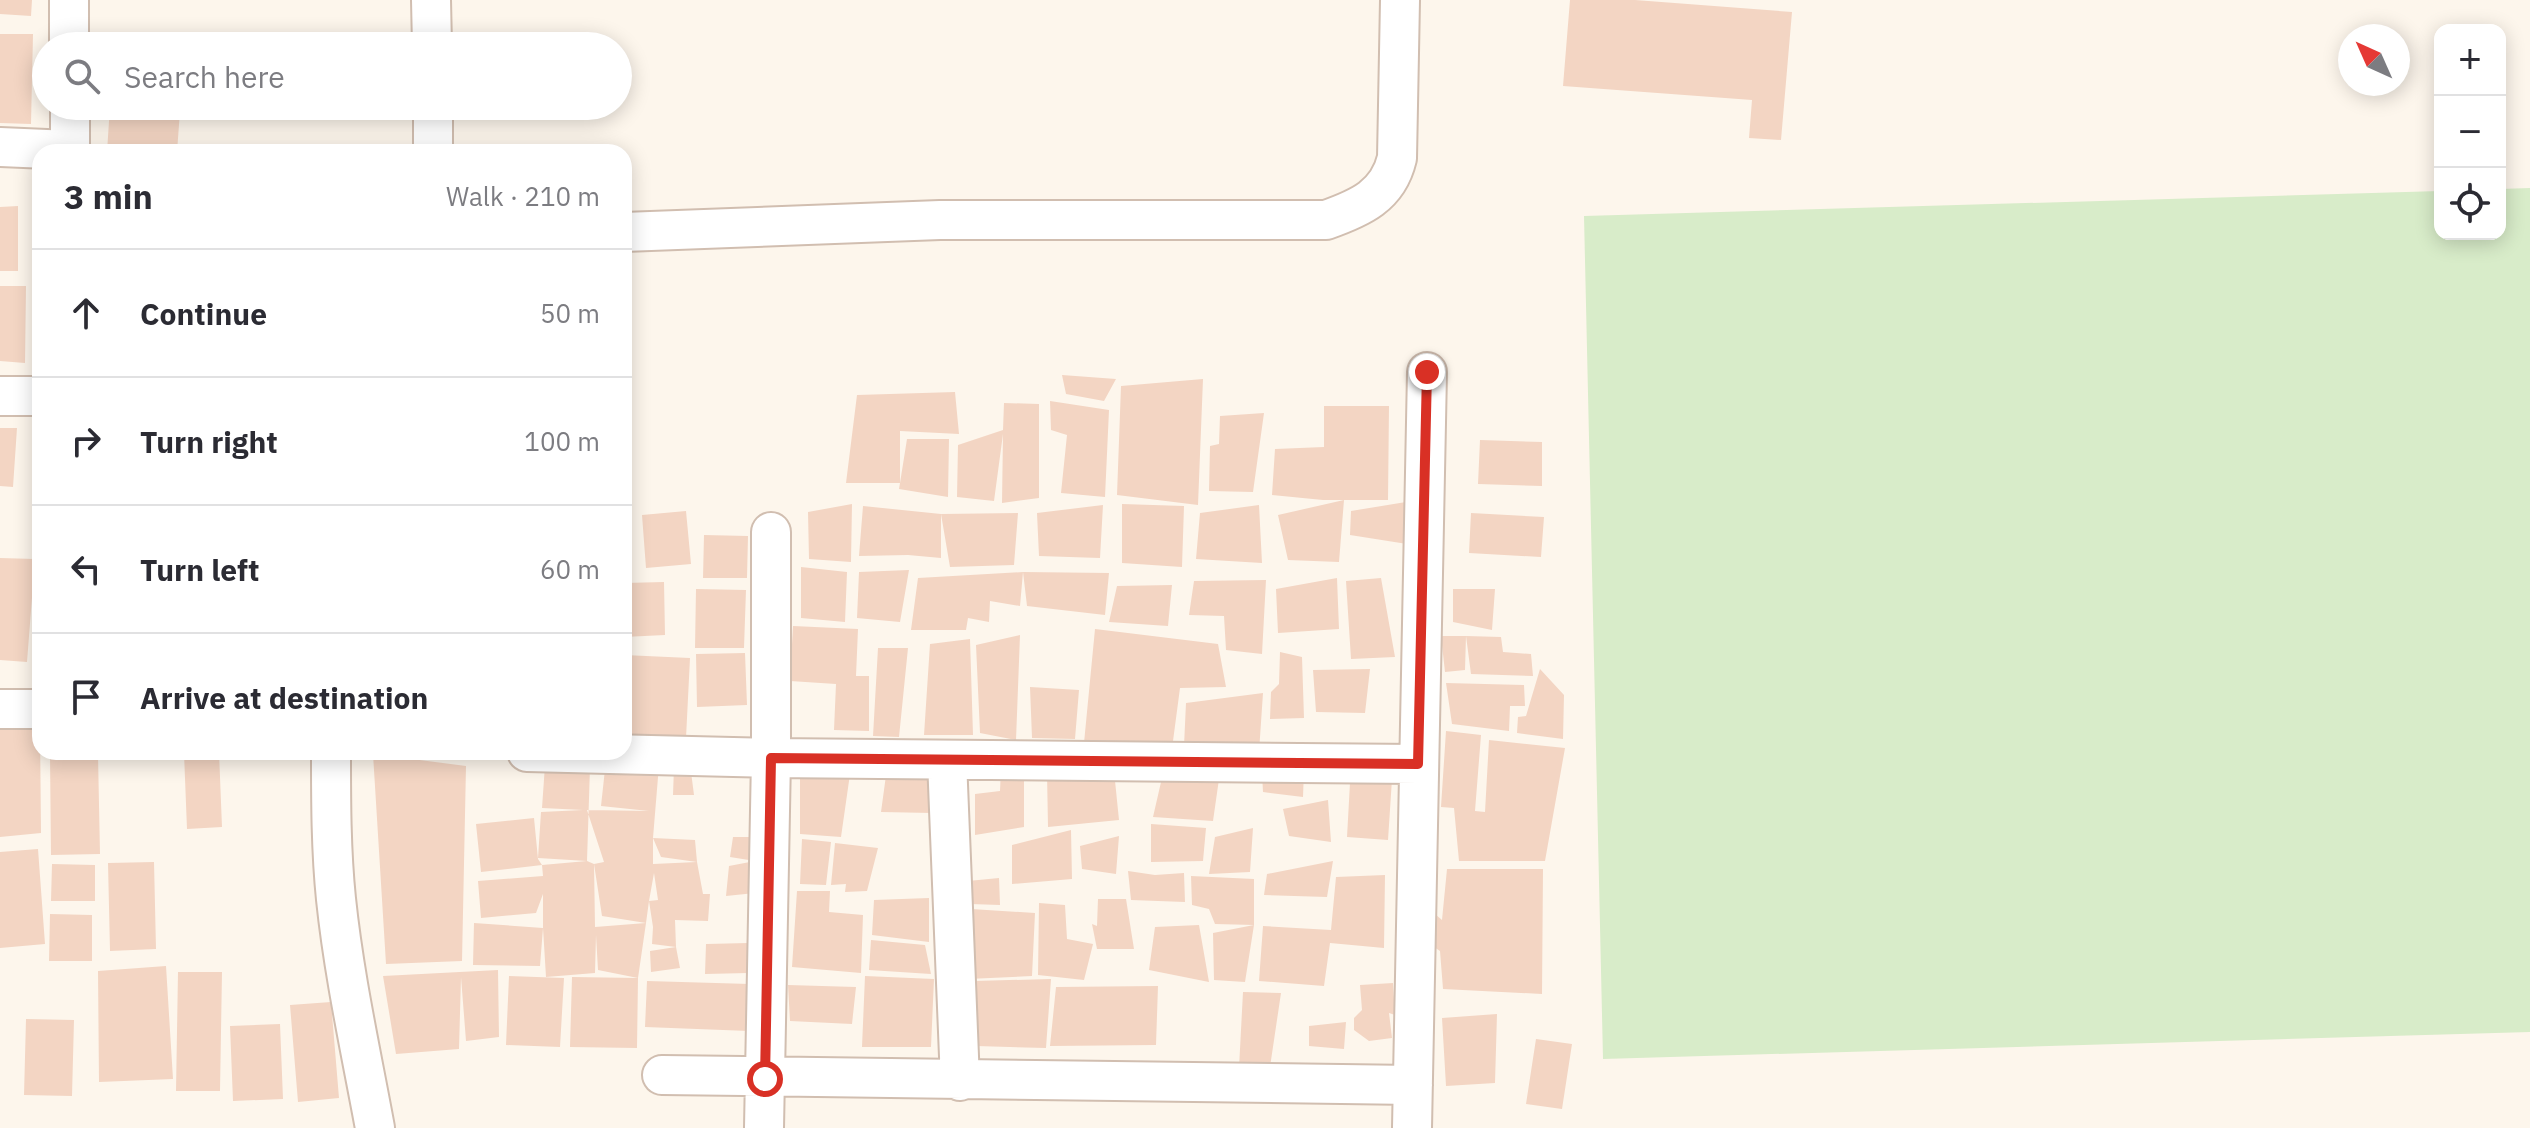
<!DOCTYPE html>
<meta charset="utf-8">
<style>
body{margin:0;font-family:"IBM Plex Sans",sans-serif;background:#f7f7f7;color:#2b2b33}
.controls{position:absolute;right:24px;top:24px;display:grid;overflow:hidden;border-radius:16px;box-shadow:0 4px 20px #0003}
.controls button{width:72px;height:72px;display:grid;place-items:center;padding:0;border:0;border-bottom:2px solid #e1e1e2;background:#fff;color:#2b2b33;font:40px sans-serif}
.compass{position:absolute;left:2338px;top:24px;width:72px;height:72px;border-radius:50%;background:#fff;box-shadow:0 4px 20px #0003;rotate:315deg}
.stop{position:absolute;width:24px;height:24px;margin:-18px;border:6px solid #d93025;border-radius:50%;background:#fff}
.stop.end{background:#d93025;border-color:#fff;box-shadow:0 2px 8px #0008}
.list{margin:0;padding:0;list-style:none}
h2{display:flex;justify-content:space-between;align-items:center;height:104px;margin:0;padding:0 32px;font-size:34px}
h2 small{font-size:26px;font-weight:400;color:#7c7c81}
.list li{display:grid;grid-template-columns:52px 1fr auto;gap:24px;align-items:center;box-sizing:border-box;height:128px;padding:0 32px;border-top:2px solid #e1e1e2}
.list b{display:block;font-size:30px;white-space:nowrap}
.list em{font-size:26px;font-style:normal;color:#7c7c81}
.icon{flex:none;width:44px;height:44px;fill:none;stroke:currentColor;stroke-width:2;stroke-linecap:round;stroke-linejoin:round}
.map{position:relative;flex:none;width:2530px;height:1128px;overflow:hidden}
.search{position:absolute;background:#fff;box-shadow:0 4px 20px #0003;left:32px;top:32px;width:600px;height:88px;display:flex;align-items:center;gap:20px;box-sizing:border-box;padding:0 28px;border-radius:44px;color:#7c7c81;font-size:30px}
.panel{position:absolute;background:#fff;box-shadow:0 4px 20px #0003;left:32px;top:144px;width:600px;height:616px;border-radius:24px}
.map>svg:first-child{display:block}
.green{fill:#d8ecc9}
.building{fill:#f3d5c3;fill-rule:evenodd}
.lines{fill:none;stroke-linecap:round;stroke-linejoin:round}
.street-casing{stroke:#d1beb0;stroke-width:42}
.street{stroke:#fff;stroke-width:38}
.route{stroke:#d93025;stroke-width:10}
</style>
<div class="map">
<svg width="2530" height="1128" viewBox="0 0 2530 1128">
<rect width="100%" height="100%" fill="#fdf6ec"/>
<path class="green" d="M2530,188V1032L1603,1059L1584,216L2440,191V234H2500V189Z"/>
<path class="building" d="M0,0H32L31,16L0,14Z
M1570,0H1635L1792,12L1781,140L1749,138L1752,100L1563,86Z
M0,34H33L31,124L0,123Z
M110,106L180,111L177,152H107Z
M18,206V271H0V207Z
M0,286H26L25,363L0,361Z
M1062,375L1116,379L1104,401L1066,394Z
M1203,379L1198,505L1117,495L1121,386Z
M955,392L959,434L900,431V483L907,439H949L948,497L899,489L900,483H846L857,395Z
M1050,401L1109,410L1105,497L1061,493L1067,435L1051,430Z
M1004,403L1039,404V498L1002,503L1003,434L994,501L957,497L958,445L1003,430Z
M1324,406H1389L1388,500H1323L1272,495L1275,449L1324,447Z
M1264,413L1253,492L1209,491L1210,446L1219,444L1220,416Z
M0,428H17L13,487L0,486Z
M1480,440L1542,442V486L1478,484Z
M1344,500L1339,562L1288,560L1278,515Z
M1406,502L1407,544L1350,535L1351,511Z
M852,504L851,562L809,559L808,512Z
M1122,504L1184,506L1182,567L1122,563Z
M1103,505L1100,558L1039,556L1037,513Z
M1259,505L1262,563L1196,559L1200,513Z
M863,506L941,514V558L908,555L859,556Z
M686,511L691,564L646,568L642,515Z
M1018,513L1014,565L950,567L941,514Z
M1471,513L1544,517L1541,557L1469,553Z
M704,535L748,536L747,578H703Z
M0,558L35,559L27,662L0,660Z
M801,567L847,572L845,622L801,618Z
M909,570L900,622L857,618L859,572Z
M1023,572L1020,606L990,601L989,622L968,618L966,630H911L918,578Z
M1023,572L1109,573L1105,615L1027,606Z
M1337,578L1339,629L1278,633L1276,589Z
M1381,578L1395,657L1351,659L1346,581Z
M1266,580L1262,654L1226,650L1224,616L1189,615L1194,581Z
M664,582L665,635L624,637V583Z
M1172,585L1168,626L1109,622L1117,586Z
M696,589L746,590L744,648H695Z
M1453,589H1495L1492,630L1453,622Z
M793,626L858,629L856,676H869V731L834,730L836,684L790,681Z
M1095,629L1218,644L1226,687L1180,688L1173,741L1084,743Z
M1020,635L1016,740L980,733L976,645Z
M1441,636H1466L1501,637L1503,652L1531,654L1533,676L1471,674L1466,636L1465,670L1445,672Z
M970,639L973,735H924L930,644Z
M878,648H908L899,737L873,736Z
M1280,652L1302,657L1304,718L1270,719L1271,692L1279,684Z
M745,653L747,705L697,707L696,654Z
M624,655L690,658L686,738L624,735Z
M1370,669L1365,713L1316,712L1313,670Z
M1540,669L1564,695L1563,739L1517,733L1518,717L1526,716Z
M1446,683L1524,685L1525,706H1510L1509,731L1452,724Z
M1030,687L1079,690L1075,739L1032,738Z
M1263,693L1259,752L1184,746L1186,703Z
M0,728H40L41,833L0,837Z
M1446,731L1481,735L1475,811L1485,812L1489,740L1565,748L1545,861H1459L1454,808L1441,807Z
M219,752L222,827L187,829L184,753Z
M373,754L466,766L462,961L386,964Z
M98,755L100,854L51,855L50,756Z
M606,760L659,765L653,838L695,840L697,862L661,857L653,838V864L697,862L703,894H710L708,921L675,920L676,947L652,944L653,927L649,901L646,923L602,916L594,864L604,862L587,810L649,811L601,806ZM654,873L658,900L649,901Z
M690,764L694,795H673L674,767Z
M545,765L590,767L587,861L538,858L541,812L583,810L542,808Z
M936,765L932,813L881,812L887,768Z
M851,767L841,837L800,834V771Z
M1001,768L1024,770V827L975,835V794L1000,791Z
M1164,769L1220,772L1213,821L1153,817Z
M1304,770L1303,797L1263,792L1262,773Z
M1114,771L1119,820L1048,827L1047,773Z
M1392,779L1388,840L1347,837L1350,783Z
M1328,800L1331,842L1289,836L1283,809Z
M534,818L538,859L542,865L481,872L476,824Z
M1151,824L1206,828L1203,861L1151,862Z
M1253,828L1250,872L1209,874L1215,837Z
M1071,830L1072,879L1012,884V845Z
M1119,836L1116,874L1082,869L1080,846Z
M733,837H752L755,861L730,857Z
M802,839L831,842L826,885L800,884Z
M835,843L878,848L867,891L845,892L846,884L831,885Z
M38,849L45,944L0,948V852Z
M587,861L594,864L595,927L646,923L638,978L598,970L596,935L595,973L546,977L543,928L540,966L473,965L474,923L543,928V894L536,913L481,918L478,881L543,876L542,865Z
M755,861V893L726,896L729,866Z
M1333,861L1327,897L1264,895L1267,874Z
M154,862L156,949L110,951L108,863Z
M52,864L95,865V901H51Z
M1447,869H1543L1542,994L1443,989L1440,951L1431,945L1435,914L1442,920Z
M1128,871L1155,875L1184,873L1185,902L1131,900Z
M1385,875L1384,948L1330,943L1324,986L1259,981L1263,926L1331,930L1336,877Z
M1191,876L1254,879V925L1215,924L1209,909L1192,905Z
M999,878L1000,905L970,904L968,881Z
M797,891H830L829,912L863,915L861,973L792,967Z
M929,898V942L872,935L874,900Z
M1098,899H1126L1134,949H1097L1092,924L1097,926Z
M1039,903L1065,905L1067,939L1093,944L1084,980L1038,975Z
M971,909L1035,913L1032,976L968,979Z
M50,914L92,915V961H49Z
M1199,925L1209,982L1149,970L1155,927Z
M1254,925L1245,982L1214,980L1213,933Z
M871,940L925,945L931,974L869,970Z
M748,943V973L705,974L706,944Z
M676,947L680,968L651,972L650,951Z
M166,966L173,1079L99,1082L98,971Z
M498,970L499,1037L466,1041L461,977L459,1049L396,1054L383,976Z
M178,972H222L220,1091H176Z
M509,976L564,978L560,1047L506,1045Z
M865,976L934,979L931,1047H862Z
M572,977L638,978L637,1048L570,1047Z
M1051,979L1046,1048L976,1046L974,981Z
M647,981L750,984L749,1031L645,1027Z
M1393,983L1395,1015L1389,1013L1392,1038L1369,1041L1354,1030V1018L1362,1010L1360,985Z
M788,985L856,987L852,1024L790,1021Z
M1158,986L1156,1045L1050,1046L1056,987Z
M1243,992L1281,993L1270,1067L1239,1068Z
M331,1002L339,1098L298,1102L290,1005Z
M1497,1014L1495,1083L1446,1086L1442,1018Z
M26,1019L74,1020L72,1096L24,1095Z
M1346,1022L1344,1049L1309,1046V1026Z
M280,1024L283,1099L233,1101L230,1026Z
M1536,1039L1572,1044L1562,1109L1526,1104Z"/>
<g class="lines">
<defs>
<path id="street" d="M69,0V46
M431,0L432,46
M70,106V152
M433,106V152
M0,147L70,150
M624,232L940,220H1326C1360,208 1388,196 1397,158L1400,0
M0,396H40
M0,709H40
M331,752C331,801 331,850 336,899C344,976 361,1052 375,1128
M527,752L771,758L1418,764
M947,760L960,1081
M662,1075L1413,1085
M764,1128L771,758V532
M1412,1128L1427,372"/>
</defs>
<use href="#street" class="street-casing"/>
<use href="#street" class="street"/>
</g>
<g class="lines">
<path class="route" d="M765,1079L771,758L1418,764L1427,372"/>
</g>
</svg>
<div class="controls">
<button>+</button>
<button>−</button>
<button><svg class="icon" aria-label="locate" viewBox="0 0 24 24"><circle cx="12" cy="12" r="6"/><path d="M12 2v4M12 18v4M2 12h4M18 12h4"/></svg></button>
</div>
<svg class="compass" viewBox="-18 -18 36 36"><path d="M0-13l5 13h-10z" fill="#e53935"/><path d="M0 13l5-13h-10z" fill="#7c7c81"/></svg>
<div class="stop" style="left:765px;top:1079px"></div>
<div class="stop end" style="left:1427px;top:372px"></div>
<div class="search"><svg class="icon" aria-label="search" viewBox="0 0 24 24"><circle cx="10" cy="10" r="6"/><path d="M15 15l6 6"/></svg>Search here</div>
<section class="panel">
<h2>3 min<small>Walk · 210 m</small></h2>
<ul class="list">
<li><svg class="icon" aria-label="ahead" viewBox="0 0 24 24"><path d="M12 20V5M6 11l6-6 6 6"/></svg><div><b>Continue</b></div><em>50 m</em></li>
<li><svg class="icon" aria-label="right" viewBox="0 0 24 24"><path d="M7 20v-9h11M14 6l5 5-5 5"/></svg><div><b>Turn right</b></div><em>100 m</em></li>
<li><svg class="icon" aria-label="left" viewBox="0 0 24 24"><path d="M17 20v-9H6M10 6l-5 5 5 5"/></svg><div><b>Turn left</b></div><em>60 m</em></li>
<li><svg class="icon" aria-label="arrive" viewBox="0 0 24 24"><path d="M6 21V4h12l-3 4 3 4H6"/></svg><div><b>Arrive at destination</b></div></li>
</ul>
</section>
</div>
